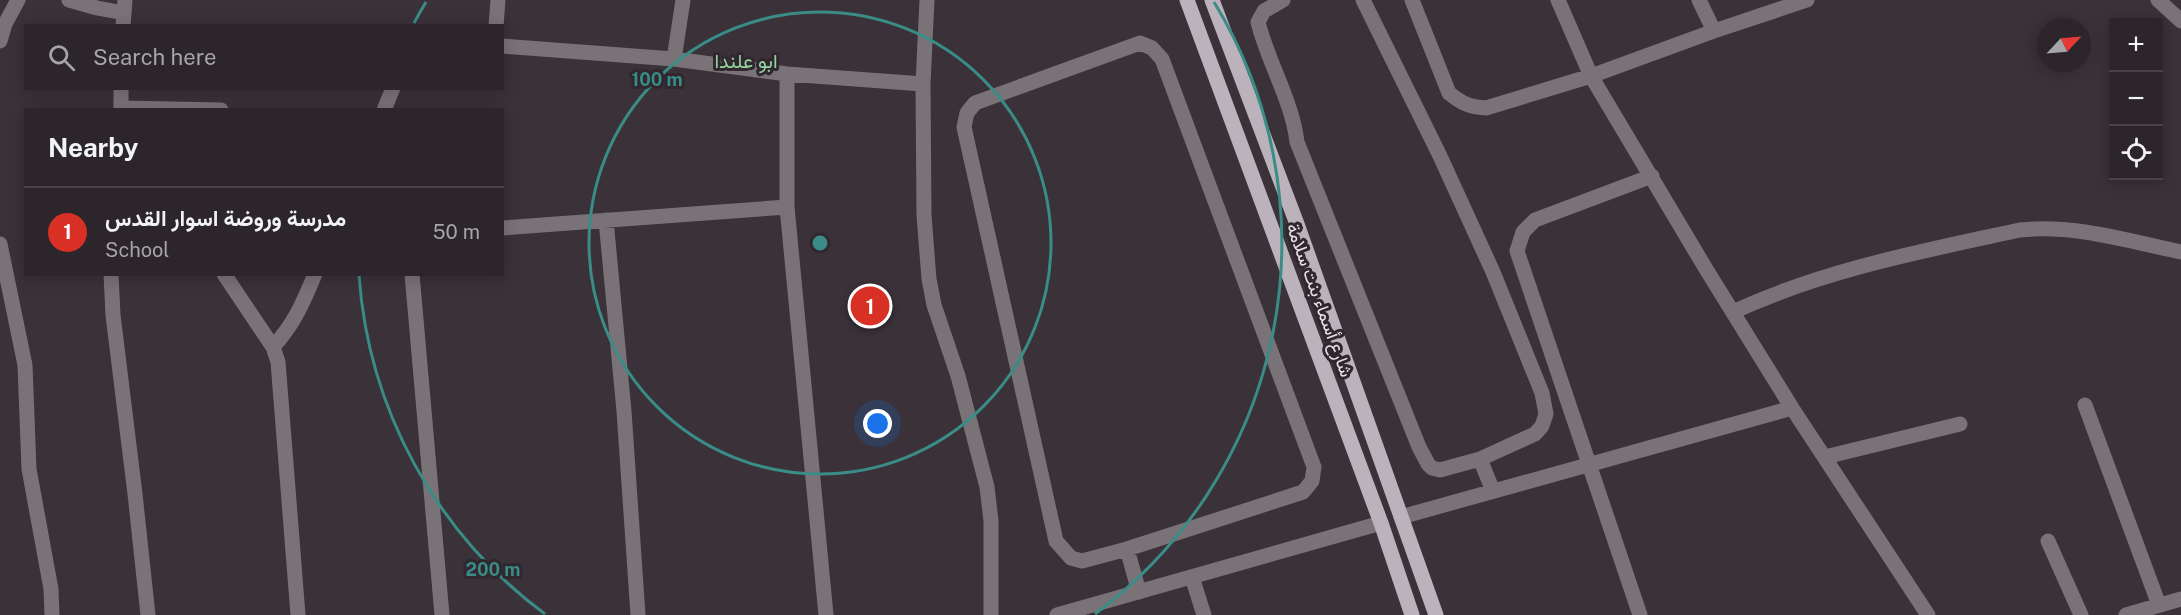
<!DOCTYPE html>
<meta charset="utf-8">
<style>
body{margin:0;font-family:"Public Sans",Vazirmatn,sans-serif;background:#383137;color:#f1f3f6}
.controls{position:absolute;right:18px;top:18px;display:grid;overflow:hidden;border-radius:0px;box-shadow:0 3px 15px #0003}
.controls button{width:54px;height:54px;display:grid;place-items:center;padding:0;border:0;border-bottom:2px solid #484247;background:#2c252b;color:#f1f3f6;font:30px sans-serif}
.compass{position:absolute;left:2037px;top:18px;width:54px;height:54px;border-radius:50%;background:#2c252b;box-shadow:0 3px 15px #0003;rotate:64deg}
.you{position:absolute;left:878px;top:424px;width:21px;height:21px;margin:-15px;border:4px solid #fff;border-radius:50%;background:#1a73e8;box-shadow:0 0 0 9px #1a73e833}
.badge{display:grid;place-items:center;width:39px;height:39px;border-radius:50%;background:#d93025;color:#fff;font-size:20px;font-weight:700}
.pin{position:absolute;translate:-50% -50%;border:3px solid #fff;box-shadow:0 2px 6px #0006}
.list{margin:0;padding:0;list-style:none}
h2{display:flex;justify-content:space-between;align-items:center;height:78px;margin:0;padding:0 24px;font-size:26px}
h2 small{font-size:20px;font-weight:400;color:#a6a5a9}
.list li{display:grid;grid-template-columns:39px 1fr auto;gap:18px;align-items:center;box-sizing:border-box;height:90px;padding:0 24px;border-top:2px solid #484247}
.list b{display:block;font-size:22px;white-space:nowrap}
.list p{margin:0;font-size:20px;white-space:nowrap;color:#a6a5a9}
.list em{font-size:20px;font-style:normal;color:#a6a5a9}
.icon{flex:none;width:33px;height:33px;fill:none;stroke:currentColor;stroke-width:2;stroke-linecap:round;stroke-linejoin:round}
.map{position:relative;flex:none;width:2181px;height:615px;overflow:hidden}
.search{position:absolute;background:#2c252b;box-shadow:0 3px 15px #0003;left:24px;top:24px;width:480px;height:66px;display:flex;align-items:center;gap:15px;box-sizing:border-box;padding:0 21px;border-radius:0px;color:#a6a5a9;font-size:22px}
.panel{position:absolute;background:#2c252b;box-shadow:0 3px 15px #0003;left:24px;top:108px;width:480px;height:168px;border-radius:0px}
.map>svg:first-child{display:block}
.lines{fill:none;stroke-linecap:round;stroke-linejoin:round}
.minor{stroke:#797378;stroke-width:15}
.major{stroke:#bcb2bb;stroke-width:15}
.ring{fill:none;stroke:#3a8c86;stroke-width:3}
.labels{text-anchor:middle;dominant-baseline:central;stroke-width:6;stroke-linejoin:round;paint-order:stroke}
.street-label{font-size:18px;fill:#e8e2e7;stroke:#30272f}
.neighbourhood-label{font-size:20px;fill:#92d5a1;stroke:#30272f}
.centre{fill:#3a8c86;stroke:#30272f;stroke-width:3}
.ring-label{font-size:18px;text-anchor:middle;font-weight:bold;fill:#3a8c86;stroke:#30272f;stroke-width:6;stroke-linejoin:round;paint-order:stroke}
</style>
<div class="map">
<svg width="2181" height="615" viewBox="0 0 2181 615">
<rect width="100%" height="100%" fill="#3a3139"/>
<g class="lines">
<path class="minor" d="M69,0L97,8L124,13
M927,0L923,84L924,215L929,279L934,305L958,376L987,487L991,521V615
M1283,0L1264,11L1258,22C1268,63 1292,100 1297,142L1419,447L1428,464L1432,468L1440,470L1480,459L1535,434L1542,426L1546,414L1542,393L1493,272L1440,156L1363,0
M1412,0L1449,93C1461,103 1469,107 1486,108L1591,76L1714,31L1807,0
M1558,0L1591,76L1706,269L1792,408L1928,615
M1699,0L1714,31
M2158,0L2181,21
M123,26L125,0
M496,26L498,0
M0,41L5,24L18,0
M502,46L674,59L787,74L923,84
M674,59L683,0
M787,74V207L826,615
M121,108L221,110
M121,110V88
M384,110L393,88
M606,220L624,411L638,615
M502,228L787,207
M0,244L25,365L29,469L51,589L52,615
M111,274L113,315L135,494L148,615
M224,274L273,347L278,362L298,615
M412,274L442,615
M1733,312C1823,270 1923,251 2020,230C2074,224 2128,241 2181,252
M273,347C294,324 303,303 315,274
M2085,405L2159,605
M1825,457L1960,424
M1480,459L1493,491
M1401,517L1792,408
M2048,541L2081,615
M1127,549L1303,492L1312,481L1314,467L1162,59L1152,48L1140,43L975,103L967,113L964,127L1056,541L1071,558L1082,561L1127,549L1139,592
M1192,577L1204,615
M1057,615L1381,523
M1640,615L1517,251L1523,232L1535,220L1652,176
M2126,615L2181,599"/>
<path class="major" d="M1187,0L1381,523L1412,615
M1212,0L1297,224L1436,615"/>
</g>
<g class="ring">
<circle cx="820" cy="243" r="231"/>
<path d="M545 614A462 462 0 0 1 359 275M414 23A462 462 0 0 1 426 2M1214 2A462 462 0 0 1 1095 614"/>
</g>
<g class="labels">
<g class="street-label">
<text transform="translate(1320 300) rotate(70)">شارع أسماء بنت سلامة</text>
</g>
<g class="neighbourhood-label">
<text x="746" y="61">ابو علندا</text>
</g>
</g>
<circle cx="820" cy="243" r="9" class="centre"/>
<g class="ring-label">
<text x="657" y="86">100 m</text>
<text x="493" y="576">200 m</text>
</g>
</svg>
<div class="controls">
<button>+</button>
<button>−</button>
<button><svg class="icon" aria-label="locate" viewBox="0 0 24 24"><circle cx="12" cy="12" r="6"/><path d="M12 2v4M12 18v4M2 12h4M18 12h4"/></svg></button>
</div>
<svg class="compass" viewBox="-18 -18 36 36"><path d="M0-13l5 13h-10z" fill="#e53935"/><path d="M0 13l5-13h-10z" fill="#a6a5a9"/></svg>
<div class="you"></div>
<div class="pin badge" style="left:870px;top:306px">1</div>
<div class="search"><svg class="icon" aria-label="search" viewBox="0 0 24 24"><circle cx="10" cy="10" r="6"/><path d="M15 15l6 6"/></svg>Search here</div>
<section class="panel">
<h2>Nearby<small></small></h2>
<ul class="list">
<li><span class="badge">1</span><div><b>مدرسة وروضة اسوار القدس</b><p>School</p></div><em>50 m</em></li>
</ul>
</section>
</div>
